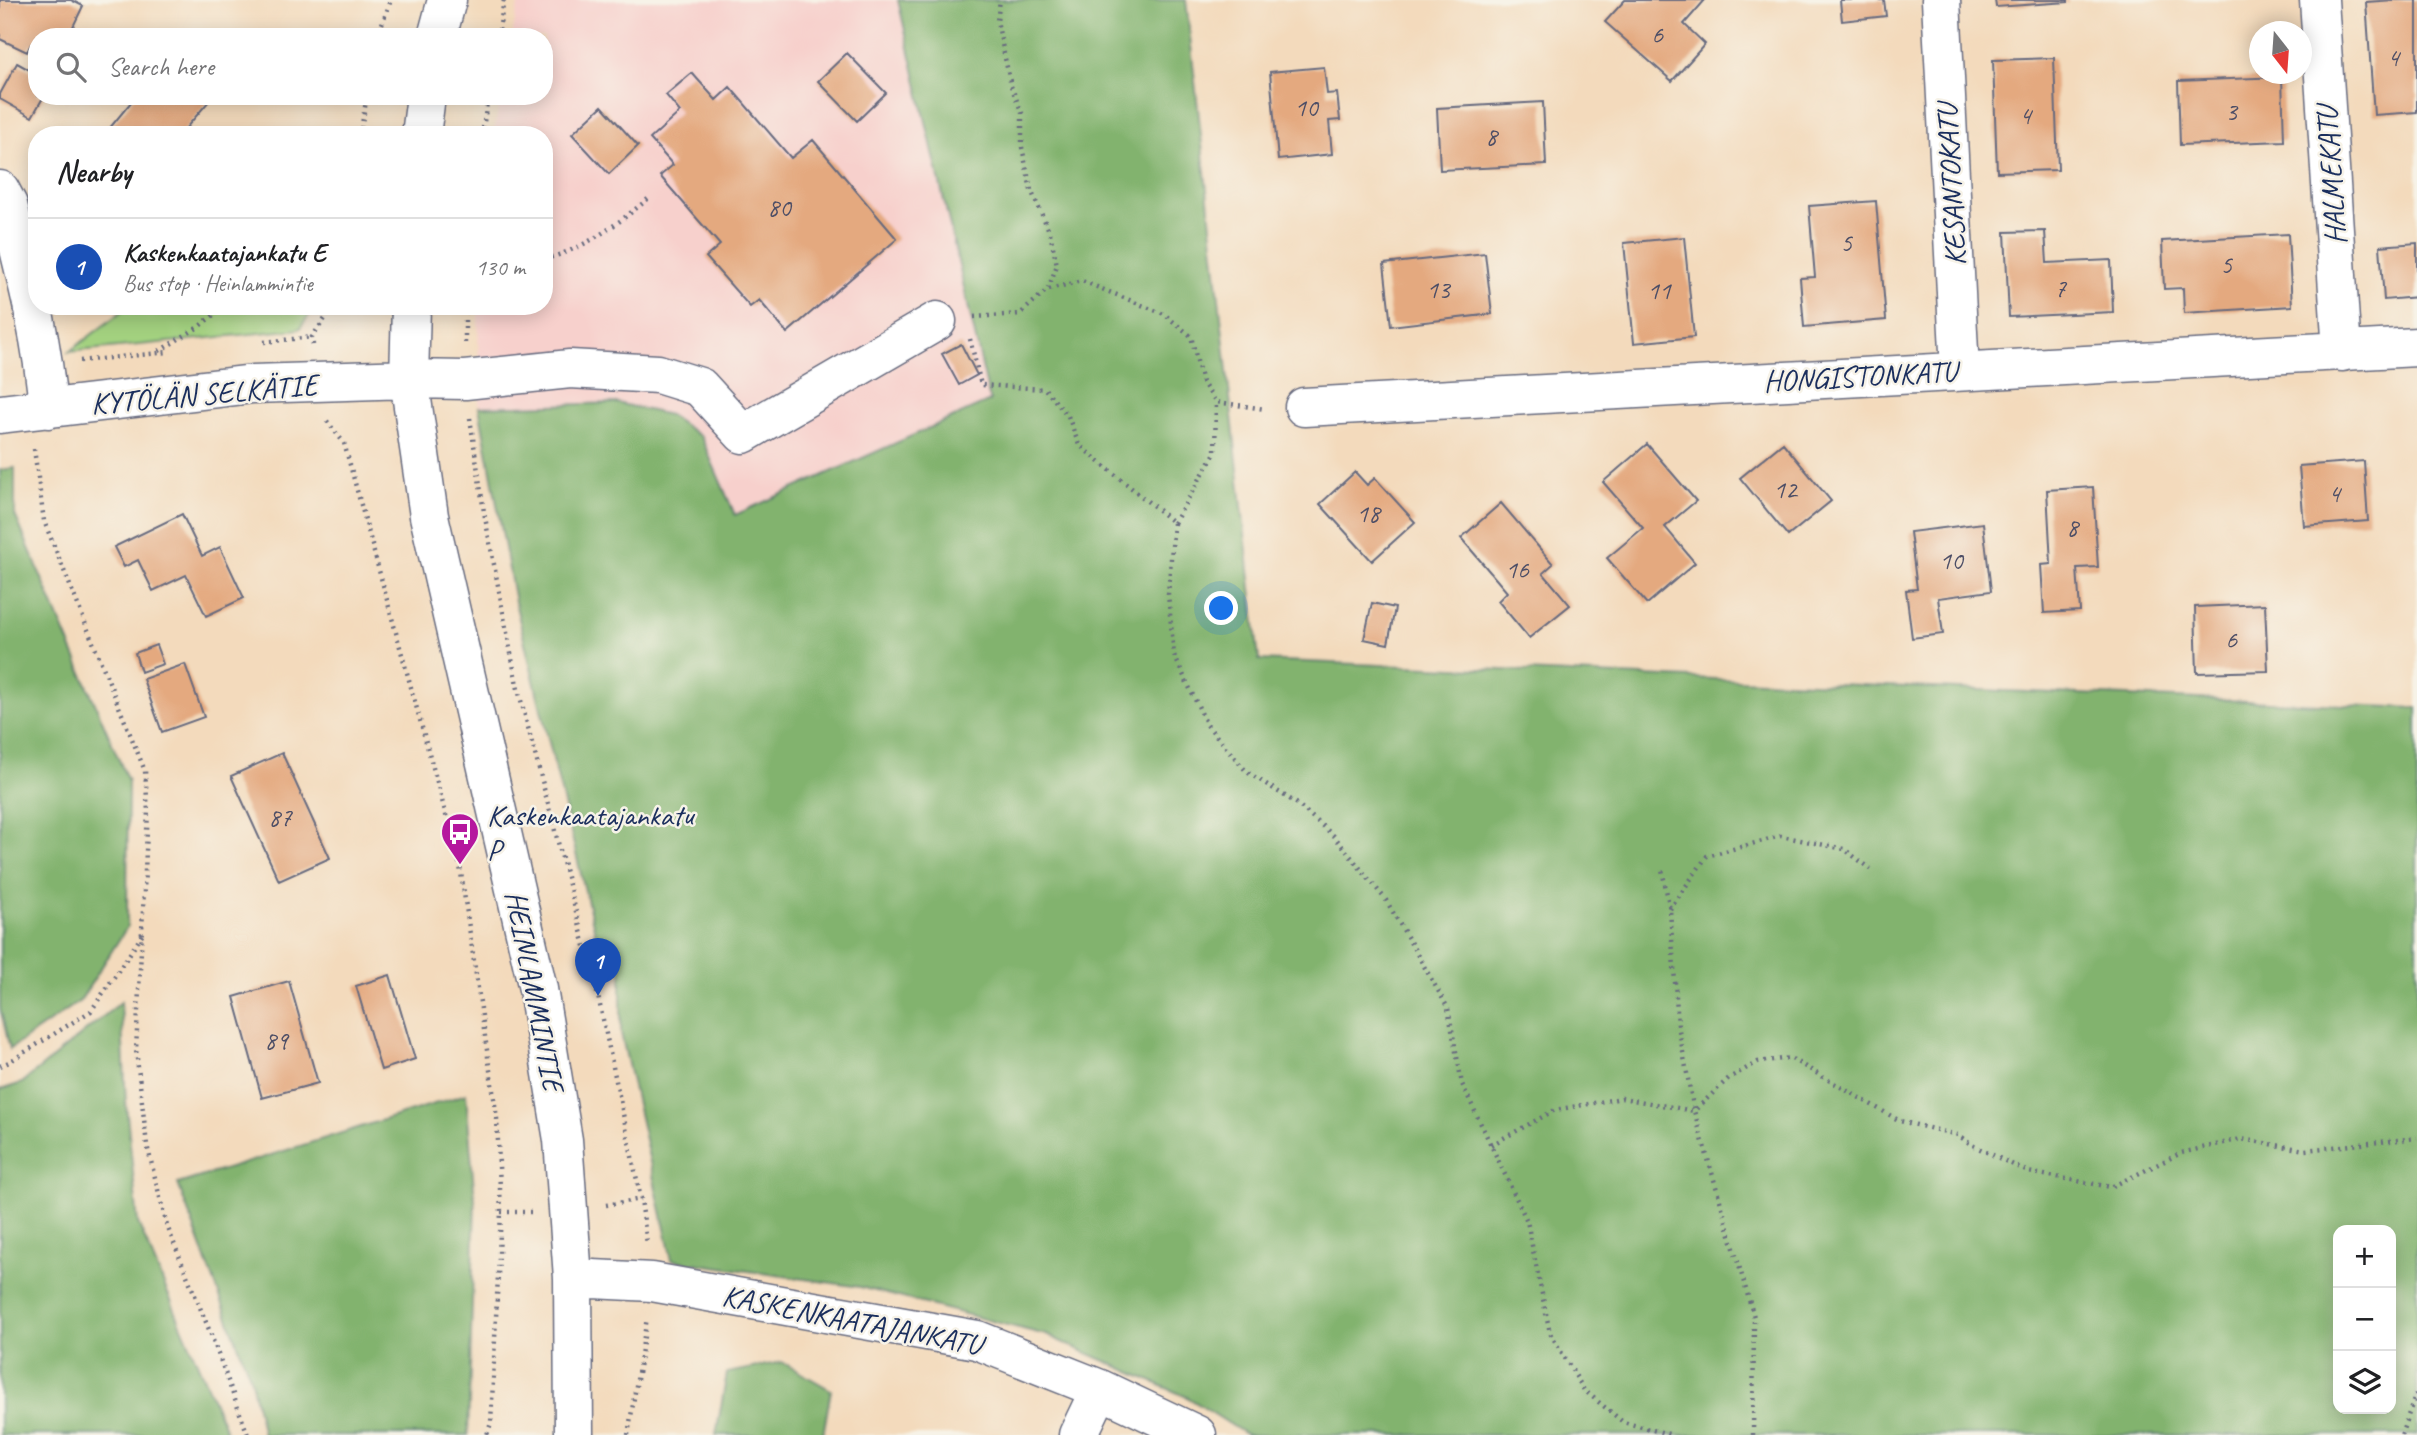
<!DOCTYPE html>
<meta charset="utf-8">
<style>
body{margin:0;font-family:Caveat,sans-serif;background:#f2f2f2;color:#202124}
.controls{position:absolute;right:21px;bottom:21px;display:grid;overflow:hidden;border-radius:14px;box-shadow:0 4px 18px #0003}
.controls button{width:63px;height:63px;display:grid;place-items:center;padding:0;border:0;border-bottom:2px solid #e0e0e0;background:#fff;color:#202124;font:35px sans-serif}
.compass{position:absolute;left:2249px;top:21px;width:63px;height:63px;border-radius:50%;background:#fff;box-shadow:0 4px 18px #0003;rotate:163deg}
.you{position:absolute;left:1222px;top:609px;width:24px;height:24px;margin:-18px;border:5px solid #fff;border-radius:50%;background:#1a73e8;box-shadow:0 0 0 10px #1a73e833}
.badge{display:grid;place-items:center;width:46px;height:46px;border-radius:50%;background:#b5179e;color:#fff;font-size:23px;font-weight:700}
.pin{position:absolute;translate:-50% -58px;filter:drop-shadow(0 2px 4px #0008)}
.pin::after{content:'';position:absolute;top:37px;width:24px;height:21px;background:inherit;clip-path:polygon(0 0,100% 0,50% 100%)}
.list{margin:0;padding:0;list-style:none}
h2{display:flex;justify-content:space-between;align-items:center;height:91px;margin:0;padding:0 28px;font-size:30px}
h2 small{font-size:23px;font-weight:400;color:#757577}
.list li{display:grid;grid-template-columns:46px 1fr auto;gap:21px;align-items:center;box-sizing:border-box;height:98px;padding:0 28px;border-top:2px solid #e0e0e0}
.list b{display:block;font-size:26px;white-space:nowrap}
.list p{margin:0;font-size:23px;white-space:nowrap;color:#757577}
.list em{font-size:23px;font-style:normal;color:#757577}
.icon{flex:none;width:38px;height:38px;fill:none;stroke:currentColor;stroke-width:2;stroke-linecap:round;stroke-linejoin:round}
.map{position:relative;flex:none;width:2417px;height:1435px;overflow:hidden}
.search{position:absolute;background:#fff;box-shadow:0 4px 18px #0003;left:28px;top:28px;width:525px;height:77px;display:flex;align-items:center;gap:18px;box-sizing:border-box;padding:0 24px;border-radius:28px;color:#757577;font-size:26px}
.panel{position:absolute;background:#fff;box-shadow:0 4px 18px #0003;left:28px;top:126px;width:525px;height:189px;border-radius:28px}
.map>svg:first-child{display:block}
.built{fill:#f7d0cc}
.green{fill:#a3d17f;stroke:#5f806e;stroke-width:2}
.forest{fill:#82b36e;stroke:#4e7166;stroke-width:2;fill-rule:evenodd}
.building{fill:#e4a97f}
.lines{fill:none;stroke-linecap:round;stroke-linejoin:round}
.minor-casing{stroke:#676b7f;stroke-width:41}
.path{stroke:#676b7f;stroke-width:4.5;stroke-dasharray:2 5;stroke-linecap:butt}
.minor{stroke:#fff;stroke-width:38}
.labels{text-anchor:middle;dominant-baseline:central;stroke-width:5;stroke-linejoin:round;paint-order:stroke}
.number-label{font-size:26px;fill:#4d4e66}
.street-label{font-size:30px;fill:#1b2f5e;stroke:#f7f3e8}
.poi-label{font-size:30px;fill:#1b2f5e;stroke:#f7f3e8;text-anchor:start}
</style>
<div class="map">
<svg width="2417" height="1435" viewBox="0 0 2417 1435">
<rect width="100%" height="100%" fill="#f7f3e8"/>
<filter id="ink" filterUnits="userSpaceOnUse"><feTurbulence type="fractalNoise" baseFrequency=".0143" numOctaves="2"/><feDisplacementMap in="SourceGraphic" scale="14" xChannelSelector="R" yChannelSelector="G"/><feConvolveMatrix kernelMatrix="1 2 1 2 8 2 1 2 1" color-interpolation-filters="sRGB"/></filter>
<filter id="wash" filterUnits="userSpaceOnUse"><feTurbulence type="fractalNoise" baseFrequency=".00686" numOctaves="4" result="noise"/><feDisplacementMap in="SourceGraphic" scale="28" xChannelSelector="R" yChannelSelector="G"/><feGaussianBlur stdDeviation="1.57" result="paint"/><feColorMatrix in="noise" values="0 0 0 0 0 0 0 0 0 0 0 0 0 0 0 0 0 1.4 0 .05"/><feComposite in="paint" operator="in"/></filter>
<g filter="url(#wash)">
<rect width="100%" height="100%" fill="#f3dabc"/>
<path class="built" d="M519,0H898L990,401L735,515L701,437L617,403L479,407L478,306H544V135H493L501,96H544V37H512Z"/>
<path class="green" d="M129,306H316L299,329L69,352Z"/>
<path class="forest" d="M898,0H1186L1259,660L2417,708V1435H1247L1187,1397L1046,1335L860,1287L672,1260L621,1033V965L595,932L515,602L479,407L617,403L669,415L701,437L735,515L990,401ZM2391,1230V1409H2338V1230Z
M15,468V515L128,781L127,927L80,1001L10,1049L0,1008V470Z
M121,1002L126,1104L138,1223L228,1435H0V1090L22,1083Z
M466,1094L475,1201L468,1435H263L251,1380L178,1184Z
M782,1362L831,1390L823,1435H716L727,1373Z"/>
<g id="blocks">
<path class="building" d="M0,0H71L83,6L68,37H37V46L31,44L27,52L0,39Z
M1625,0H1705L1684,24L1705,44L1672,81L1605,22Z
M1840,0H1884L1886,16L1842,21Z
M1995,0H2068V2L1996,7Z
M2394,0H2417V112L2374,115L2366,2Z
M847,53L886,93L857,121L818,81Z
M2054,58L2058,170L1997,172L1993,60Z
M17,63L37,74V96H44L32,117L0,99V94Z
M1324,67L1327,94L1337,93L1340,120L1329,121L1332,154L1278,160L1270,72Z
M692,73L716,100L730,87L791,158L813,140L897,239L787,333L759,300L750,307L706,257L720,245L660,176L673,165L650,139L680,112L666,95Z
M2282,77L2284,141L2180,145L2178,81Z
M136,96H205L210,100L180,135H104Z
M1543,102L1546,165L1440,170L1437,108Z
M602,106L638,146L609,174L572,134Z
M1876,201L1886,320L1804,327L1800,278L1815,277L1809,206Z
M2045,231L2047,263L2111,260L2113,312L2009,317L2005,232Z
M2288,234L2292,306L2184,313L2183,288L2164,289L2162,241Z
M1684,237L1694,337L1634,343L1624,243Z
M2417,243V297L2384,300L2380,246Z
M1485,253L1492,314L1391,326L1384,264Z
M961,344L977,375L959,385L942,354Z
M1783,443L1831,501L1788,536L1740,478Z
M1647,444L1696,501L1665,527L1695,563L1647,604L1607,558L1643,528L1603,482Z
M2364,461L2368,521L2304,526L2299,466Z
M1355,472L1367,485L1375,478L1415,522L1372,561L1320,504Z
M2093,487L2098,567L2077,568L2080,611L2044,613L2041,565L2051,564L2047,490Z
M1501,503L1553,564L1543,573L1570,605L1529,638L1498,601L1507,592L1461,538Z
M182,514L202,556L220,547L244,598L206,616L186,575L153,591L138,560L124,567L114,547Z
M1983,523L1991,591L1938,598L1943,634L1912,638L1906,590L1917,589L1910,532Z
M1372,603L1395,608L1388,644L1364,639Z
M2265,604L2268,671L2197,673L2195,607Z
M156,645L163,664L141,672L135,653Z
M185,664L204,717L162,732L143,679Z
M282,753L330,858L279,881L231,776Z
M390,975L415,1059L381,1070L356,986Z
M289,981L318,1083L262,1098L234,997Z"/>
</g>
</g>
<g filter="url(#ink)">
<use href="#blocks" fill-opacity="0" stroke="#676b7f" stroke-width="2"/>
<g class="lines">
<defs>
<path id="minor" d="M1941,0L1960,371
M2319,0L2342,352
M437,37L447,0
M421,135L426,96
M0,190L8,205C25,273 43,339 48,409
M411,306L409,379L429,516L538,989L563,1140L573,1278L574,1435
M1304,407L2417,347
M0,414L253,384L409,379L465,380L570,369L658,374L700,387L743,434L937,321
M573,1278L652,1282L977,1340L1100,1389L1197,1435
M1078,1435L1100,1389"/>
</defs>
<use href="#minor" class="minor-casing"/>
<path class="path" d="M377,37L391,0
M498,37L504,0
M360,135L367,96
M482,135L488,96
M544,259C584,250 617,224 648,199
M1049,289L1082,281L1164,314L1191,336L1202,382L1216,402L1265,409
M974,317L1020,314L1048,289L1057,265L1050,233L1031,190L1022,147V113L1011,86L997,21L1000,0
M970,339L981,385L1045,389L1068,416L1079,445L1174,523L1215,453L1216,402
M264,342L312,337
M465,343V306
M313,345L312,337L334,306
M159,351L197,328L225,306
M80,361L169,352
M470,418L484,512L517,685L598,996L641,1199L647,1244
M327,421L344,443L460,866L497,1118L501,1212L491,1423L487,1435
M34,449L44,521L145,771L148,811L136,1050L147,1145L167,1226L210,1332L248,1435
M1174,523L1168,594L1174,655L1207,725L1247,772L1296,803L1334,836L1386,900L1448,1008L1462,1084L1527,1221L1550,1333L1584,1390L1623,1422L1672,1435
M1670,909L1707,856L1781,836L1844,849L1871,869
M0,1066L9,1062L91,1011L143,934
M1491,1145L1555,1110L1622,1098L1694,1111L1678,1025L1670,910L1662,869
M606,1205L641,1199
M501,1212H531
M628,1435L647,1318
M1753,1435L1754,1317L1694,1111L1729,1078L1758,1062L1790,1058L1900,1121L1958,1135L1972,1145L2028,1172L2111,1187L2181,1153L2241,1139L2305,1150L2417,1138
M2401,1435L2417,1391"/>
<use href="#minor" class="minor"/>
</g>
</g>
<defs>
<symbol id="bus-pin" viewBox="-11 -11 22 30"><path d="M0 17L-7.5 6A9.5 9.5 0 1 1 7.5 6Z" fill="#b5179e" stroke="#f7f3e8"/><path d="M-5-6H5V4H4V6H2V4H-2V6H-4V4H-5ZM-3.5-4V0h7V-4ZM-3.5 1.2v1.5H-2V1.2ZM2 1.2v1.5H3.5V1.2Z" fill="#fff"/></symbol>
</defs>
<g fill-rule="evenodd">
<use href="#bus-pin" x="438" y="810" width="44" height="60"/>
</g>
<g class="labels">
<g class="number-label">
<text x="1657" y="34">6</text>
<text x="2393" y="57">4</text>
<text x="1306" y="107">10</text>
<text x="2231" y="111">3</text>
<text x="2025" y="115">4</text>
<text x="1491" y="136">8</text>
<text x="779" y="207">80</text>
<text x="1846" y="242">5</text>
<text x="2226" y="264">5</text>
<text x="2060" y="288">7</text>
<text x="1438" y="289">13</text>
<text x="1659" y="290">11</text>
<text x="1785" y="489">12</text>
<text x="2334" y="493">4</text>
<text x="1368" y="513">18</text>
<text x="2072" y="527">8</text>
<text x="1951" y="560">10</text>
<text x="1517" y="569">16</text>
<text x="2231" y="639">6</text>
<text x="280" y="817">87</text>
<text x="276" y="1040">89</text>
</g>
<g class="street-label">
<text transform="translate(2331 176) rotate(-94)">HALMEKATU</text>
<text transform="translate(1951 185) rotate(-93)">KESANTOKATU</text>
<text transform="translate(1860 376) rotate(-3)">HONGISTONKATU</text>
<text transform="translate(204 394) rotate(-5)">KYTÖLÄN SELKÄTIE</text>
<text transform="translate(535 991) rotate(79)">HEINLAMMINTIE</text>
<text transform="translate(852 1320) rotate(11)">KASKENKAATAJANKATU</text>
</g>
<g class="poi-label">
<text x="487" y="815">Kaskenkaatajankatu<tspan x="487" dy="34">P</tspan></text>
</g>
</g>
</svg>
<div class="controls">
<button>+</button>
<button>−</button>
<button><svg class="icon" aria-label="layers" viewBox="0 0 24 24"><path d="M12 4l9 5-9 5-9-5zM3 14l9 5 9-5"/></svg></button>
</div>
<svg class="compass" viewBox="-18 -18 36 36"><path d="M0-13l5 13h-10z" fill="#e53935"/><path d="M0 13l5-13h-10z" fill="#757577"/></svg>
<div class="you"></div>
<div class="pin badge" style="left:598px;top:996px;background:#1a4fb4">1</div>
<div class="search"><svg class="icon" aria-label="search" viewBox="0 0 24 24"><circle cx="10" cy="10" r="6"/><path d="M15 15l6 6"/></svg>Search here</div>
<section class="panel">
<h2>Nearby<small></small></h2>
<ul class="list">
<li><span class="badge" style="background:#1a4fb4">1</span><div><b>Kaskenkaatajankatu E</b><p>Bus stop · Heinlammintie</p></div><em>130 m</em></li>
</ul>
</section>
</div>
